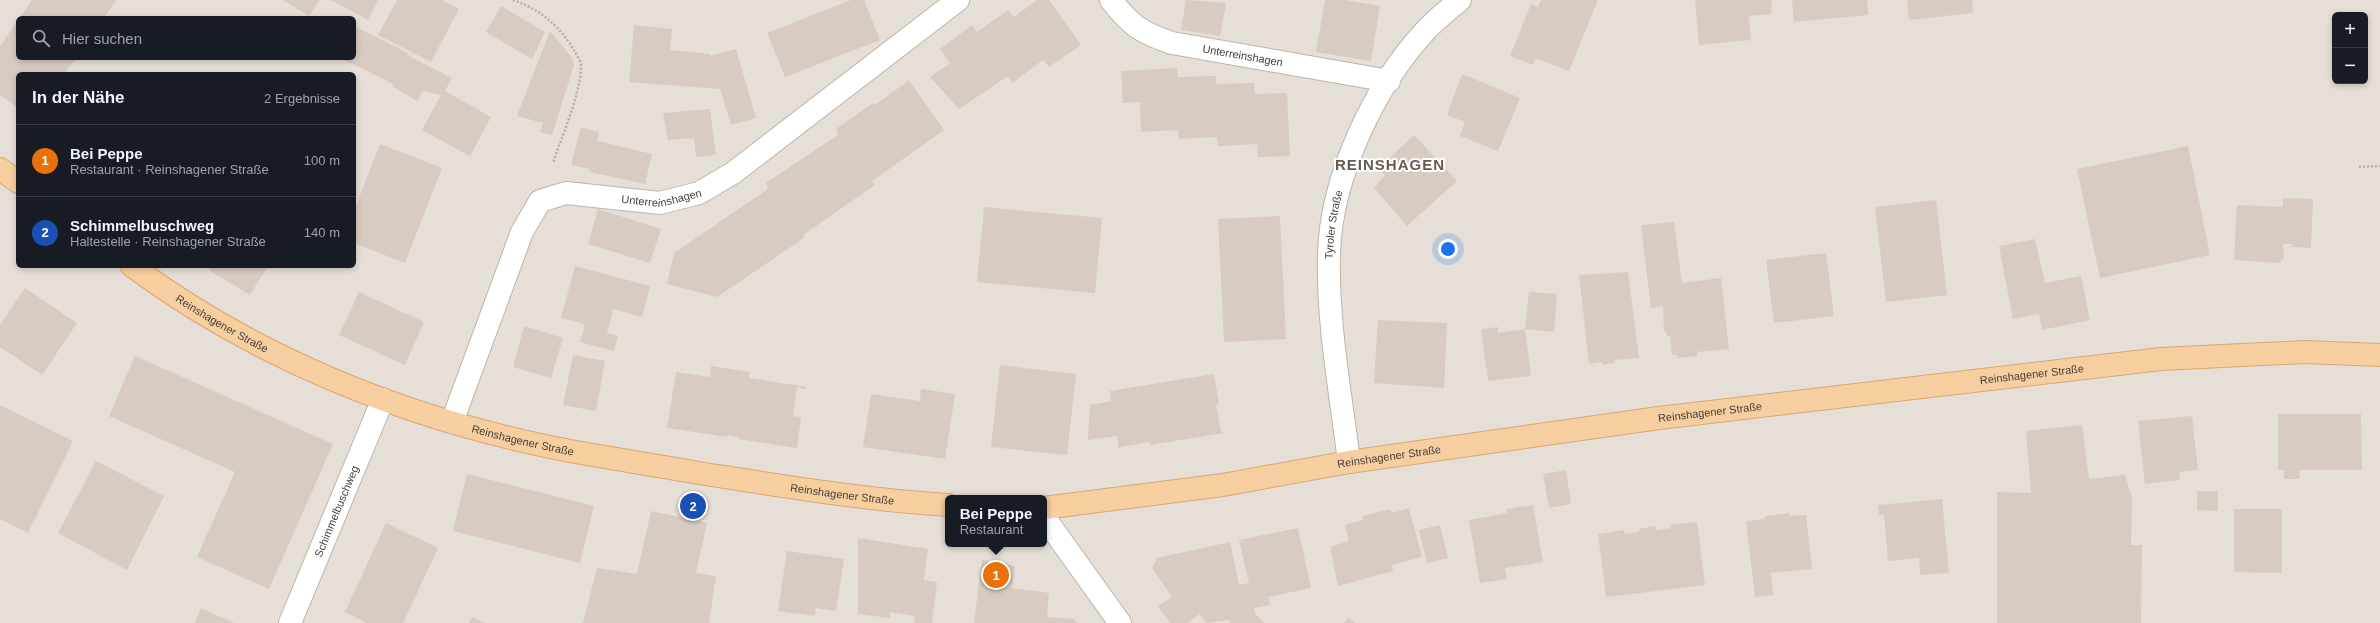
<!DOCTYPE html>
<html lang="de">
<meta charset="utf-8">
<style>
body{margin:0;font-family:Helvetica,sans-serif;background:#242831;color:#f1f3f6}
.controls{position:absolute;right:12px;top:12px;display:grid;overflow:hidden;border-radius:6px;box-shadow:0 2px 6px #0003}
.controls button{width:36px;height:36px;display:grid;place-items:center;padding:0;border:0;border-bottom:1px solid #363941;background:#171b24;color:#f1f3f6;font:20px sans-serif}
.you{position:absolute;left:1448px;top:249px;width:14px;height:14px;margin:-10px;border:3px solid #fff;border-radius:50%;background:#1a73e8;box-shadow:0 0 0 6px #1a73e833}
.badge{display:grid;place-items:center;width:26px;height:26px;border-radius:50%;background:#e92a30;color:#fff;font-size:13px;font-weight:700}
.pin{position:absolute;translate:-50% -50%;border:2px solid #fff;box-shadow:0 1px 4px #0006}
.popup{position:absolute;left:945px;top:495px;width:102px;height:52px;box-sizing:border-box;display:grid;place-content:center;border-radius:6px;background:#171b24;filter:drop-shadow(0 1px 3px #0005);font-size:13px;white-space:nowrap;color:#9ea1a6}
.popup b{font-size:15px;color:#f1f3f6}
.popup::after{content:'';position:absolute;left:50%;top:100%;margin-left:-8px;border:8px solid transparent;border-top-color:#171b24}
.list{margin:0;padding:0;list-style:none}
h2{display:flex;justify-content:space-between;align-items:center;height:52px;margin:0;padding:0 16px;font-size:17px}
h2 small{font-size:13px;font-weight:400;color:#9ea1a6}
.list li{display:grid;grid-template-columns:26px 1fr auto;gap:12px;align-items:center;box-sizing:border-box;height:72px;padding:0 16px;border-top:1px solid #363941}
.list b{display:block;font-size:15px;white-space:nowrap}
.list p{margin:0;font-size:13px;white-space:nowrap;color:#9ea1a6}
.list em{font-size:13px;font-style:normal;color:#9ea1a6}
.icon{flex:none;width:22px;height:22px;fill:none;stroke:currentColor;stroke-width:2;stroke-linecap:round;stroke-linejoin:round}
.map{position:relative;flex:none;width:2380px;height:623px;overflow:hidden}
.search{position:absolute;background:#171b24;box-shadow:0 2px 6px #0003;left:16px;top:16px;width:340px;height:44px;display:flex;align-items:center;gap:10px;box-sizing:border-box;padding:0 14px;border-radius:6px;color:#9ea1a6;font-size:15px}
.panel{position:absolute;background:#171b24;box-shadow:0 2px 6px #0003;left:16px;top:72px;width:340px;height:196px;border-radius:6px}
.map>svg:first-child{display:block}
.residential{fill:#e6dfd7;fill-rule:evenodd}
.building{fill:#d7cbc2}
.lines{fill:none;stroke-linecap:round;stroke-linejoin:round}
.minor-casing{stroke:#beb4ac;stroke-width:24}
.major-casing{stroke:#daa770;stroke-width:24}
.path{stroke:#bead9e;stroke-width:2.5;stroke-dasharray:2 2;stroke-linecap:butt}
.minor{stroke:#fff;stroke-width:22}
.major{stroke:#f6ce9f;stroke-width:22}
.labels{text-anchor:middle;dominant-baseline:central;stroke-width:4;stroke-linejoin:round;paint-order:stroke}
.street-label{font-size:11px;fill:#463e38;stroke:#fff}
.district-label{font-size:15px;font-weight:bold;letter-spacing:1px;fill:#685a50;stroke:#fff}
</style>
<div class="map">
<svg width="2380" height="623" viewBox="0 0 2380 623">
<rect width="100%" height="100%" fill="#f3eee9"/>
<path class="residential" d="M0,0H2380V623H0ZM2335,15H2365V81H2335ZM18,18H354V58H18ZM18,74H354V266H18ZM948,498H1044V544H948Z"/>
<path class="building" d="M32,0H116L104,18H20Z
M283,0H319L309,16Z
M331,0H378L368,20Z
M397,0H442L459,9L431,62L378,35Z
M851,0H864L880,40L785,77L767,33Z
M1037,0H1049L1081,45L1049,67L1043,60L1012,83L1008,76L959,109L930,77L950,63L940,49L972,25L977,32L1008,10L1014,17Z
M1186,0L1226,3L1220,36L1181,30Z
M1325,0H1345L1380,6L1371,61L1316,52Z
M1541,0H1598L1569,71L1536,58L1533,65L1510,56L1531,4L1538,7Z
M1695,0H1772L1771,14L1749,16L1751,40L1699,45Z
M1792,0H1867L1868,15L1794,22Z
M1907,0H1972L1973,13L1909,20Z
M501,6L545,32L532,59L486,32Z
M18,20V58H76L64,74H18V108L0,95V46Z
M634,25L672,29L670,50L710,54L711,56L736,49L756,118L731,125L720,89L629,82Z
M354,26L408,53L407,55L452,78L445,91L491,117L470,156L422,130L441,95L423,91L417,101L392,86L393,84L341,58H354Z
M550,31L573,59L574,65L552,135L540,132L543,123L517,116Z
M1177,68L1178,77L1216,76V84L1254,83L1255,94L1287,93L1290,156L1258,157L1257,144L1218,146L1217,137L1179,139L1178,130L1141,132L1140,102L1123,103L1121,71Z
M1462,74L1520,98L1498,151L1460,136L1465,122L1447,115Z
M908,79L944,130L872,181L875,185L803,235L804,238L717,297L667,284L674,253L768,189L766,183L838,135L836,129L873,103L875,105L908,81Z
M710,109L716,155L696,157L694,138L668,140L663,113Z
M581,127L599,132L597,141L652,154L645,184L590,172V169L571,165Z
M1414,135L1457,181L1407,226L1374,188L1385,175L1379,168Z
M380,144L442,168L405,263L354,243V211Z
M2188,146L2210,255L2100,278L2077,169Z
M2283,198L2313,199L2311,248L2292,247L2293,244H2283L2284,259L2278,263L2234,260L2237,205L2283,207Z
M1936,200L1947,295L1886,302L1875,207Z
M984,207L1102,218L1095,293L977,282Z
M598,209L661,229L650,263L588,244Z
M1280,216L1286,339L1224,342L1218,219Z
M1674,222L1682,283L1721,278L1729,349L1697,352V356L1677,358V355H1672L1670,336H1667L1666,331H1664L1663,306L1651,308L1641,225Z
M2035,239L2045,283L2081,276L2090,320L2042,330L2039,314L2013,319L1999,246Z
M1826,253L1834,316L1774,323L1766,260Z
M212,266H268L250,295L209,270Z
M575,266L650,286L642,317L613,309L607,333L618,336L614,351L580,342L585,324L561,318Z
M1628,272L1639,358L1615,360V363L1602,365V362L1589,364L1579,275Z
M25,288L77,323L42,375L0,347V325Z
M359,292L424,322L405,365L339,335Z
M1529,292L1557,294L1554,332L1525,329L1531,376L1488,381L1481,329L1498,327V333L1525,329Z
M1378,320L1447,323L1444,388L1374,383Z
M524,326L563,338L551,378L513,367Z
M573,355L605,361L596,411L563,405Z
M135,356L333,444L269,589L197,557L235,472L109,416Z
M1000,365L1076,374L1067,455L991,447Z
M711,366L750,372L749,378L806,387V389L797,387L793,416L801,417L797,448L738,439L739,437L727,435L728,437L667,428L676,372L710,377Z
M1214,374L1219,404L1216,405L1221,432L1224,433L1150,445L1149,442L1121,447L1119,450L1117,436L1088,440L1090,405L1111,401L1110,391Z
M921,389L955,394L945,459L863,447L871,394L920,401Z
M0,405L73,441L28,533L0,519Z
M2278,414H2361L2362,470H2299L2300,479H2284V470H2278Z
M2192,416L2198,470L2179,472L2180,480L2145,484L2138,421Z
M2082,425L2089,479L2125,475L2132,498L2131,545H2142L2141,623H1997V492L2031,493L2026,431Z
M96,461L164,496L127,570L58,533Z
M1566,470L1571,504L1549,508L1543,474Z
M467,474L594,506L580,563L453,531Z
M2197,491H2218V511L2197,510Z
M1942,499L1949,573L1920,575L1919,558L1888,561L1884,515H1879L1878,505Z
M1533,505L1543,562L1505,568L1507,579L1480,583L1469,520L1507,513V509Z
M1409,508L1422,557L1392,565L1393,571L1338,586L1330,547L1349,541L1345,525L1363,520V516L1390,509L1392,513Z
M2234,509H2282V573L2234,572Z
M651,511L707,523L696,573L716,576L709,623H583L597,568L637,574Z
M1790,513V516L1806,515L1812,569L1771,573L1773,595L1755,597L1746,521L1765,519V516Z
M1697,522L1705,585L1606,597L1598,534L1624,530V534L1639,532V529L1655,526L1656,530L1671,528L1670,525Z
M386,523L438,548L403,623H367L345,612Z
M1440,525L1448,558L1427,563L1419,530Z
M1298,528L1311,588L1268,597L1270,605L1254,608L1256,615L1265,623H1230L1229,620L1206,623L1200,614L1187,623H1170L1158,606L1172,597L1152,568L1157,558L1230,542L1239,585L1249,583L1239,540Z
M858,538L928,549L924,580L937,582L932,623H914L915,616L890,612V618L858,614Z
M787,551L844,559L836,611L816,608L815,616L778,611Z
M982,560L1015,566L1012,588L1049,593L1047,617L1074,619L1077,623H974Z
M201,608L234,623H195Z
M472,617L485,623H469Z
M1348,618L1356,623H1344Z"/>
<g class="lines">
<defs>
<g id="minor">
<path id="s1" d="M1111,0C1131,26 1142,33 1172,43L1389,81"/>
<path id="s2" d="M452,422L522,232L540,201L566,193L660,203L699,193L733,173L958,0"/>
<path id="s3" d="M1349,462C1341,394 1327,324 1329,254C1331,177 1375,84 1428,28C1438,18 1449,9 1460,0"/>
<path d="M1044,517L1120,623"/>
<path id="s4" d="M290,623L383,399"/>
</g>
<g id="major">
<path d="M0,169L18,182"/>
<path id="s5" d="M132,266C255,357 401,416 550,447C599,457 650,464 699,473C782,486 865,500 948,505"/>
<path id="s6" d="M1044,508L1223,485L1349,462L1659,418L2161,359L2305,352L2380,355"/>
</g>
</defs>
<use href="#minor" class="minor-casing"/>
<use href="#major" class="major-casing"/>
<path class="path" d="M513,0C540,9 561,27 575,52C577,56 581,61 581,66C581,93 562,136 553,163
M2359,167L2380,166"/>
<use href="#minor" class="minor"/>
<use href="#major" class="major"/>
</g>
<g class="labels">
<g class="street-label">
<text stroke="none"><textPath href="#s1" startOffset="148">Unterreinshagen</textPath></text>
<text stroke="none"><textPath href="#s2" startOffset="362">Unterreinshagen</textPath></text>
<text stroke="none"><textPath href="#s3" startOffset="239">Tyroler Straße</textPath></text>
<text stroke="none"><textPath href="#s5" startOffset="107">Reinshagener Straße</textPath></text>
<text stroke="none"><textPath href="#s6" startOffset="997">Reinshagener Straße</textPath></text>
<text stroke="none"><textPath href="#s6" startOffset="673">Reinshagener Straße</textPath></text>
<text stroke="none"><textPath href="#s5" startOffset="431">Reinshagener Straße</textPath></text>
<text stroke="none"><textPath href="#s6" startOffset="349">Reinshagener Straße</textPath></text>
<text stroke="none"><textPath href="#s5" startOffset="755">Reinshagener Straße</textPath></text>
<text stroke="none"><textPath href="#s4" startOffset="121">Schimmelbuschweg</textPath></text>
</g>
<g class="district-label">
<text x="1390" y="164">REINSHAGEN</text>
</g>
</g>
</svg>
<div class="controls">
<button>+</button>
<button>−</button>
</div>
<div class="you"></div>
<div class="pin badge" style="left:996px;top:575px;background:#e8710a">1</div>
<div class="popup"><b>Bei Peppe</b>Restaurant</div>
<div class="pin badge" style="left:693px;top:506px;background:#1a4fb4">2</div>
<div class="search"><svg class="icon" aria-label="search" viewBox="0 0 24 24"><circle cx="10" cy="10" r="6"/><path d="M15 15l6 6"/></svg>Hier suchen</div>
<section class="panel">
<h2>In der Nähe<small>2 Ergebnisse</small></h2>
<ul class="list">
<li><span class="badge" style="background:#e8710a">1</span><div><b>Bei Peppe</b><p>Restaurant · Reinshagener Straße</p></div><em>100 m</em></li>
<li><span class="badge" style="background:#1a4fb4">2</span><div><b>Schimmelbuschweg</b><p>Haltestelle · Reinshagener Straße</p></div><em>140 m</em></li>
</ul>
</section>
</div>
